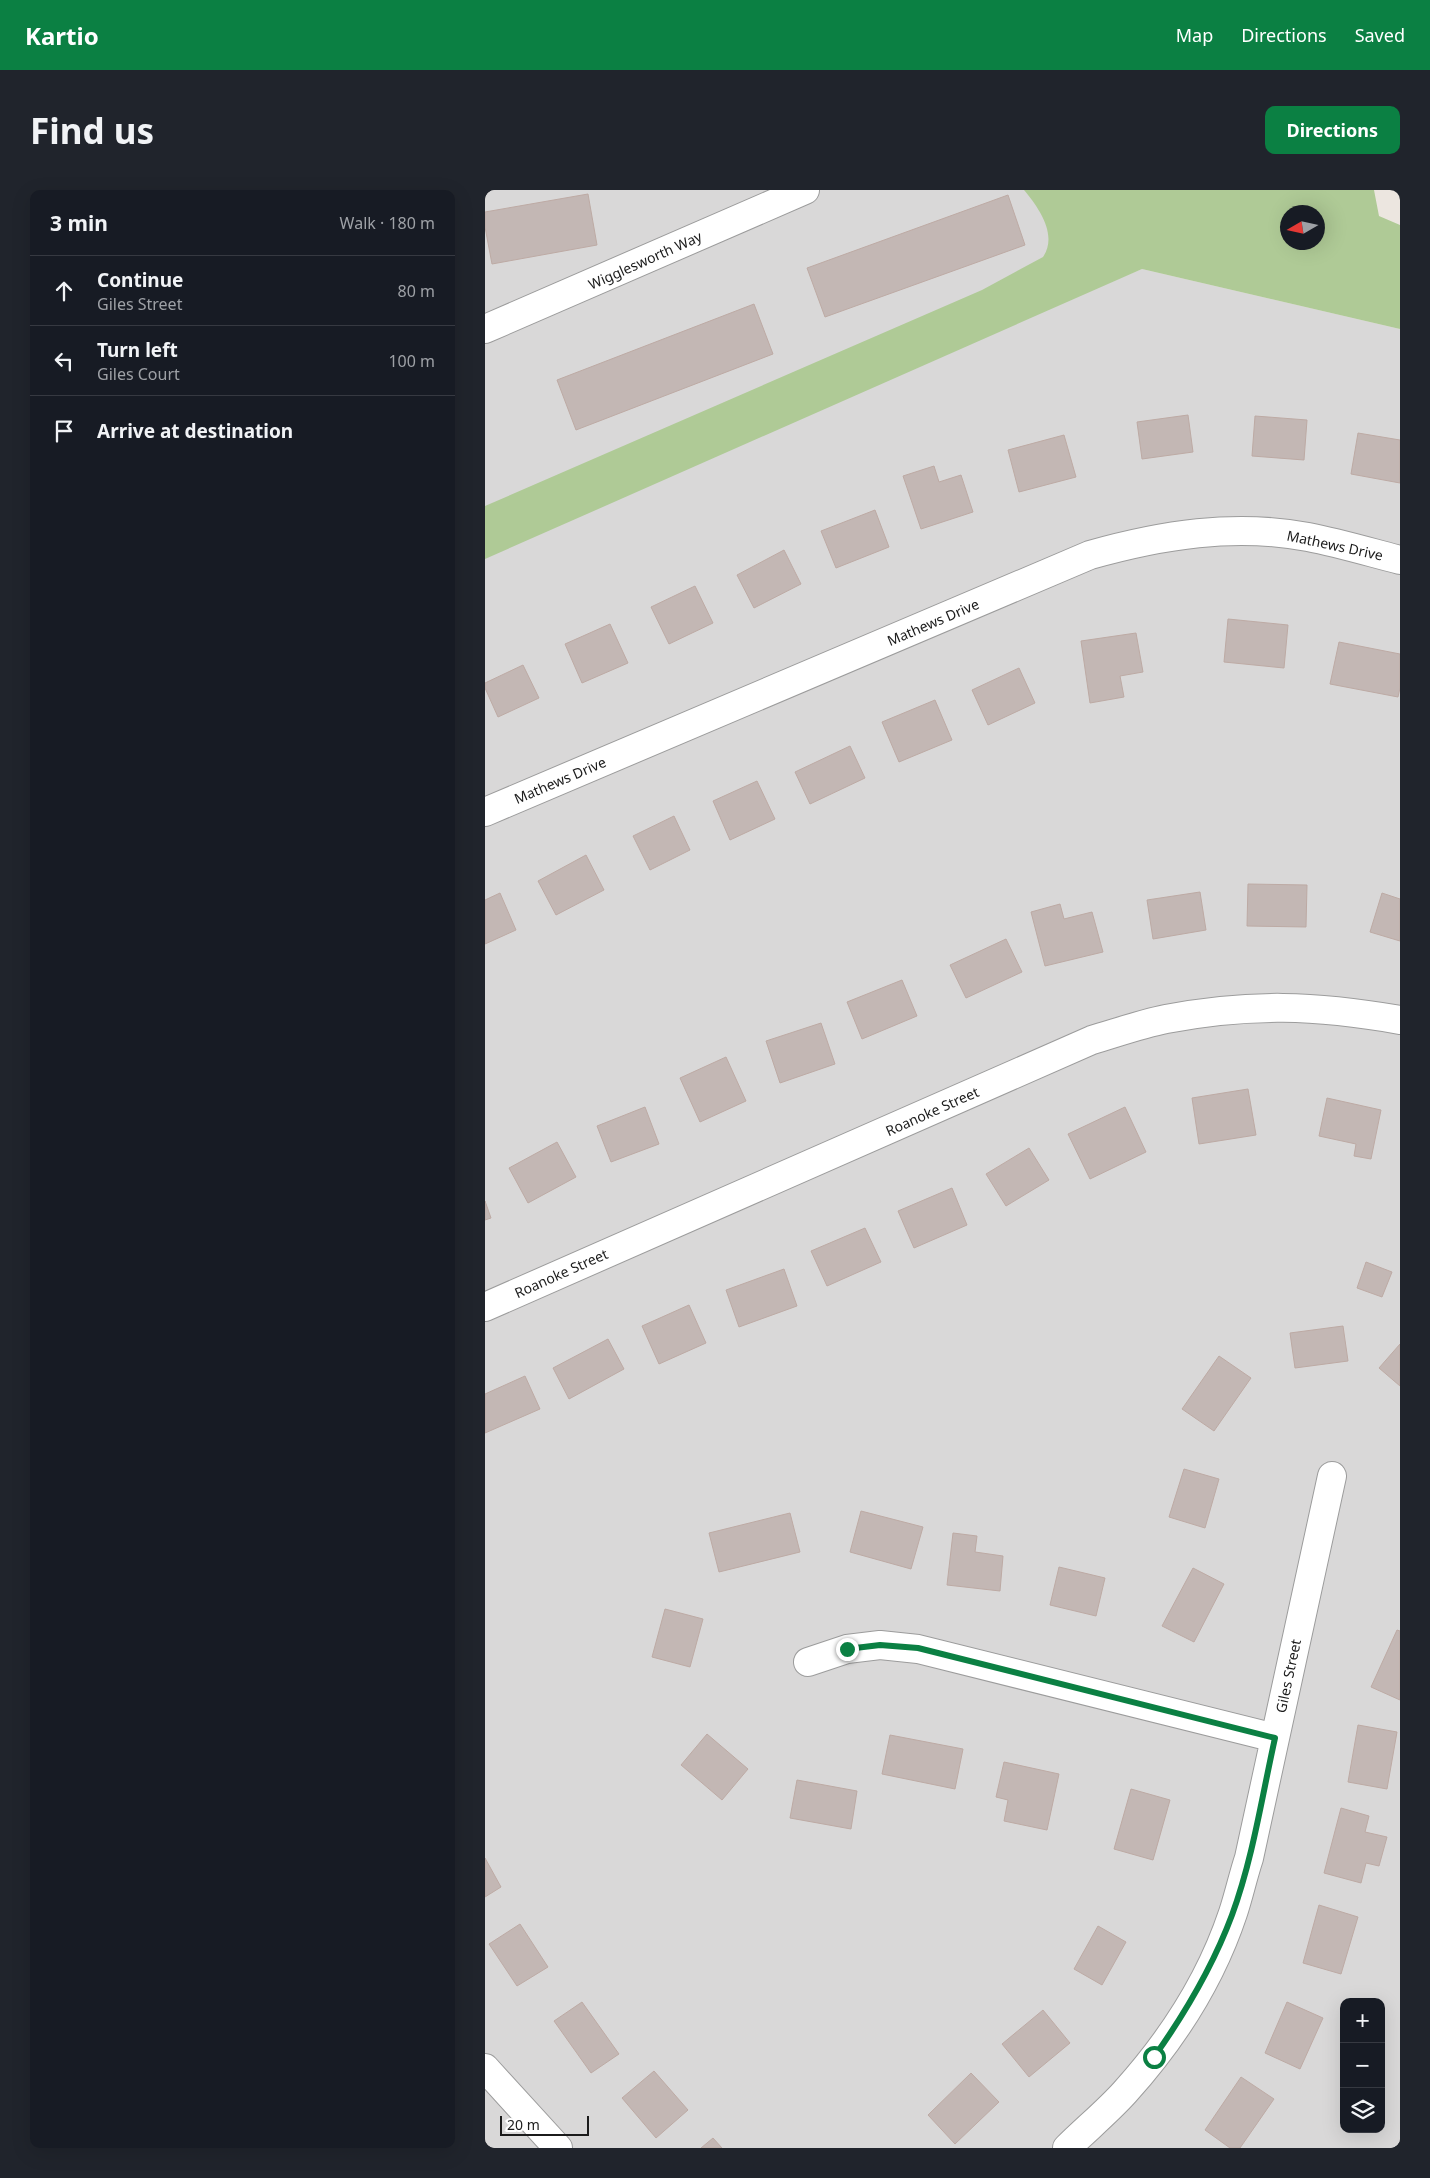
<!DOCTYPE html>
<meta charset="utf-8">
<style>
body{margin:0;font-family:"Noto Sans",sans-serif;background:#20242c;color:#f1f3f6}
.controls{position:absolute;right:15px;bottom:15px;display:grid;overflow:hidden;border-radius:10px;box-shadow:0 5px 20px #0002}
.controls button{width:45px;height:45px;display:grid;place-items:center;padding:0;border:0;border-bottom:1px solid #363941;background:#171b24;color:#f1f3f6;font:25px sans-serif}
.compass{position:absolute;left:795px;top:15px;width:45px;height:45px;border-radius:50%;background:#171b24;box-shadow:0 5px 20px #0002;rotate:261deg}
.scale{position:absolute;left:15px;bottom:12px;width:89px;box-sizing:border-box;padding-left:5px;border:2px solid #1b1b1b;border-top:0;font-size:14px;line-height:18px;white-space:nowrap;color:#1b1b1b;-webkit-text-stroke:4px #fff;paint-order:stroke}
.stop{position:absolute;width:15px;height:15px;margin:-11px;border:4px solid #0b8043;border-radius:50%;background:#fff}
.stop.end{background:#0b8043;border-color:#fff;box-shadow:0 1px 5px #0008}
.list{margin:0;padding:0;list-style:none}
h2{display:flex;justify-content:space-between;align-items:center;height:65px;margin:0;padding:0 20px;font-size:21px}
h2 small{font-size:16px;font-weight:400;color:#9ea1a6}
.list li{display:grid;grid-template-columns:32px 1fr auto;gap:15px;align-items:center;box-sizing:border-box;height:70px;padding:0 20px;border-top:1px solid #363941}
.list b{display:block;font-size:19px;white-space:nowrap}
.list p{margin:0;font-size:16px;white-space:nowrap;color:#9ea1a6}
.list em{font-size:16px;font-style:normal;color:#9ea1a6}
.icon{flex:none;width:28px;height:28px;fill:none;stroke:currentColor;stroke-width:2;stroke-linecap:round;stroke-linejoin:round}
.map{position:relative;flex:none;width:915px;height:1958px;overflow:hidden;border-radius:10px}
header{display:flex;align-items:center;gap:30px;box-sizing:border-box;height:70px;padding:0 25px;background:#0b8043;color:#fff}
header strong{font-size:24px}
nav{display:flex;gap:28px;margin-inline-start:auto;font-size:18px}
.intro{display:flex;align-items:center;justify-content:space-between;box-sizing:border-box;height:120px;padding:0 30px}
h1{margin:0;font-size:35px}
.button{padding:12px 22px;border-radius:10px;background:#0b8043;color:#fff;font-size:18px;font-weight:700}
main{display:flex;gap:30px;padding:0 30px}
aside{flex:1;background:#171b24;border-radius:10px;box-shadow:0 5px 20px #0002}
.map>svg:first-child{display:block}
.residential{fill:#d9d8d8;fill-rule:evenodd}
.forest{fill:#afca96;fill-rule:evenodd}
.building{fill:#c3b7b4;stroke:#bdaaa4}
.lines{fill:none;stroke-linecap:round;stroke-linejoin:round}
.minor-casing{stroke:#9c9c9c;stroke-width:30}
.minor{stroke:#fff;stroke-width:28}
.route{stroke:#0b8043;stroke-width:6}
.labels{text-anchor:middle;dominant-baseline:central;stroke-width:4;stroke-linejoin:round;paint-order:stroke}
.street-label{font-size:14px;fill:#1b1b1b;stroke:#fff}
</style>
<header>
<strong>Kartio</strong>
<nav><a>Map</a><a>Directions</a><a>Saved</a></nav>
</header>
<div class="intro"><h1>Find us</h1><a class="button">Directions</a></div>
<main>
<aside>
<h2>3 min<small>Walk · 180 m</small></h2>
<ul class="list">
<li><svg class="icon" aria-label="ahead" viewBox="0 0 24 24"><path d="M12 20V5M6 11l6-6 6 6"/></svg><div><b>Continue</b><p>Giles Street</p></div><em>80 m</em></li>
<li><svg class="icon" aria-label="left" viewBox="0 0 24 24"><path d="M17 20v-9H6M10 6l-5 5 5 5"/></svg><div><b>Turn left</b><p>Giles Court</p></div><em>100 m</em></li>
<li><svg class="icon" aria-label="arrive" viewBox="0 0 24 24"><path d="M6 21V4h12l-3 4 3 4H6"/></svg><div><b>Arrive at destination</b></div></li>
</ul>
</aside>
<div class="map">
<svg width="915" height="1958" viewBox="0 0 915 1958">
<rect width="100%" height="100%" fill="#ece6e0"/>
<path class="residential" d="M0,0H627L618,95L657,79L915,139V1958H0ZM859,1812H896V1939H859Z"/>
<path class="forest" d="M539,0H889L894,26L915,35V139L657,79L0,369V316L497,100L558,67C573,45 554,18 539,0ZM802,22H832V52H802Z"/>
<path class="building" d="M103,4L112,55L7,74L0,37V22Z
M523,5L540,55L340,127L322,78Z
M269,114L288,164L91,240L72,190Z
M703,225L708,262L657,269L652,232Z
M770,226L822,230L819,270L767,266Z
M873,243L915,250V293L866,284Z
M579,245L591,287L534,302L523,260Z
M449,276L454,292L476,285L488,322L436,339L418,286Z
M390,320L404,357L351,378L336,341Z
M299,360L316,394L269,418L252,385Z
M210,396L228,433L184,454L166,417Z
M743,429L803,435L799,478L739,472Z
M125,434L143,473L97,493L80,454Z
M651,443L658,482L635,486L639,507L605,513L596,451Z
M854,452L915,464V498L913,507L845,494Z
M38,475L54,508L13,527L0,498V493Z
M534,478L550,513L503,535L487,500Z
M450,510L467,550L414,572L397,532Z
M365,556L380,588L325,614L310,582Z
M272,591L290,629L245,650L228,611Z
M189,626L205,660L165,680L148,646Z
M101,665L119,700L71,725L53,691Z
M763,694L822,695L821,737L762,736Z
M715,702L721,740L668,749L662,710Z
M15,703L31,740L0,754V710Z
M897,703L915,709V751L885,742Z
M575,714L579,729L607,722L618,762L560,776L546,722Z
M521,749L537,782L481,808L465,775Z
M417,790L432,826L377,849L362,812Z
M336,833L350,874L295,893L281,851Z
M241,867L261,911L215,932L195,888Z
M763,899L771,945L714,954L707,908Z
M842,908L896,920L886,969L869,966L871,954L834,946Z
M160,917L174,954L126,972L112,936Z
M640,917L661,962L605,989L583,944Z
M72,952L91,987L43,1013L24,978Z
M544,958L564,990L521,1016L501,984Z
M467,998L482,1035L429,1058L413,1021Z
M0,1011L6,1028L0,1030Z
M380,1038L396,1072L342,1096L326,1061Z
M881,1072L907,1082L897,1107L872,1098Z
M299,1079L312,1116L254,1137L241,1100Z
M204,1115L221,1153L174,1174L157,1136Z
M858,1136L863,1171L810,1178L805,1143Z
M123,1149L139,1179L84,1209L68,1178Z
M915,1154V1196L894,1178Z
M734,1166L766,1188L729,1241L697,1219Z
M40,1186L55,1219L0,1243V1204Z
M699,1279L734,1289L720,1338L684,1327Z
M376,1321L438,1337L426,1379L365,1362Z
M305,1323L315,1362L234,1382L224,1343Z
M468,1343L492,1346L490,1362L518,1366L515,1401L462,1395Z
M574,1377L620,1388L611,1426L565,1415Z
M708,1378L739,1394L709,1452L677,1436Z
M180,1419L218,1429L205,1477L167,1467Z
M912,1440L915,1441V1510L886,1497Z
M873,1535L912,1542L902,1599L863,1592Z
M222,1544L263,1579L237,1610L196,1575Z
M405,1545L478,1559L470,1599L397,1584Z
M519,1572L574,1584L562,1640L519,1631L523,1610L511,1607Z
M312,1590L372,1601L366,1639L305,1628Z
M646,1599L685,1610L668,1670L629,1659Z
M856,1618L884,1626L880,1642L902,1647L894,1676L881,1673L876,1693L839,1683Z
M0,1668L16,1697L0,1707Z
M834,1715L873,1727L856,1784L818,1773Z
M35,1734L63,1777L32,1796L4,1754Z
M613,1736L641,1752L617,1795L589,1779Z
M97,1812L134,1864L106,1883L69,1831Z
M802,1812L838,1828L815,1879L780,1863Z
M558,1820L585,1853L544,1887L517,1854Z
M169,1881L203,1920L171,1948L137,1908Z
M486,1883L514,1912L470,1954L443,1925Z
M756,1887L789,1909L755,1958H745L720,1940Z
M228,1948L237,1958H216Z"/>
<g class="lines">
<defs>
<path id="minor" d="M0,139L320,0
M0,622L605,365C676,345 749,333 823,347C854,353 884,362 915,370
M0,1117L607,850C631,843 656,834 681,829C763,813 832,815 915,830
M323,1472L362,1459L395,1455L433,1459L790,1548
M0,1878L73,1958
M582,1958C601,1939 622,1922 640,1902C686,1851 726,1789 748,1723C754,1705 758,1686 764,1668L847,1286"/>
</defs>
<use href="#minor" class="minor-casing"/>
<use href="#minor" class="minor"/>
</g>
<g class="lines">
<path class="route" d="M362,1459L395,1455L433,1458L790,1548C777,1606 768,1668 747,1725C728,1776 701,1822 669,1867"/>
</g>
<g class="labels">
<g class="street-label">
<text transform="translate(160 70) rotate(-24)">Wigglesworth Way</text>
<text transform="translate(850 355) rotate(12)">Mathews Drive</text>
<text transform="translate(448 432) rotate(-23)">Mathews Drive</text>
<text transform="translate(75 590) rotate(-23)">Mathews Drive</text>
<text transform="translate(447 921) rotate(-24)">Roanoke Street</text>
<text transform="translate(76 1083) rotate(-24)">Roanoke Street</text>
<text transform="translate(803 1486) rotate(-78)">Giles Street</text>
</g>
</g>
</svg>
<div class="controls">
<button>+</button>
<button>−</button>
<button><svg class="icon" aria-label="layers" viewBox="0 0 24 24"><path d="M12 4l9 5-9 5-9-5zM3 14l9 5 9-5"/></svg></button>
</div>
<svg class="compass" viewBox="-18 -18 36 36"><path d="M0-13l5 13h-10z" fill="#e53935"/><path d="M0 13l5-13h-10z" fill="#9ea1a6"/></svg>
<div class="scale">20 m</div>
<div class="stop" style="left:669px;top:1867px"></div>
<div class="stop end" style="left:362px;top:1459px"></div>
</div>
</main>
